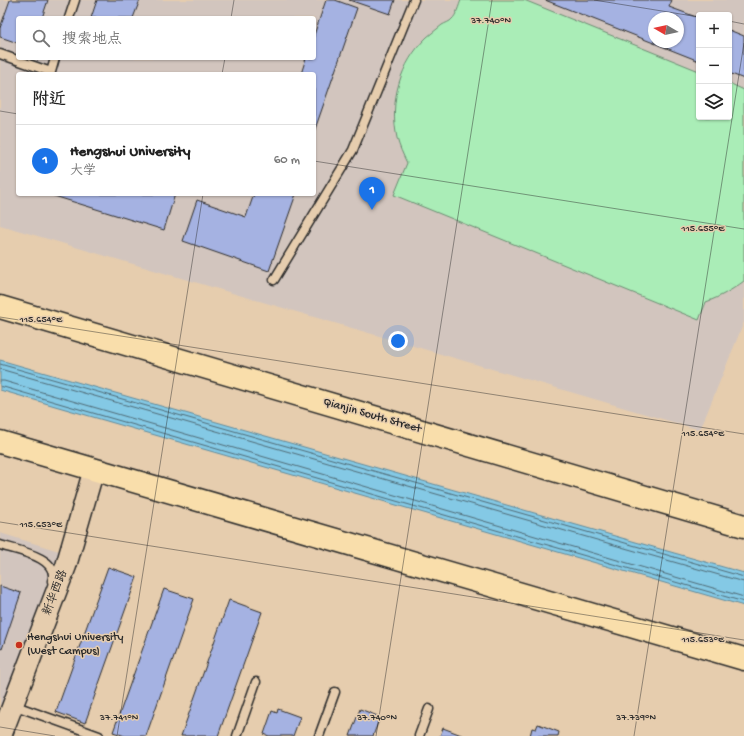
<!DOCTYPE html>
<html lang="zh">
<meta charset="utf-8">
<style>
body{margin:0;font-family:"Gochi Hand","LXGW WenKai TC",sans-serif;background:#f6f6f6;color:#222}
.controls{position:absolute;right:12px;top:12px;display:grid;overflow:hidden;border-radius:4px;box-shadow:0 1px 3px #0004}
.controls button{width:36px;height:36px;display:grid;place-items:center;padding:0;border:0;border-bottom:1px solid #e0e0e0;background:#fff;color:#222;font:20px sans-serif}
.compass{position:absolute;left:648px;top:12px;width:36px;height:36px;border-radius:50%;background:#fff;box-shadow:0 1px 3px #0004;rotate:279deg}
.you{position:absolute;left:398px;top:341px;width:14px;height:14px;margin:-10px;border:3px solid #fff;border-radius:50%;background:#1a73e8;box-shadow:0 0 0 6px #1a73e833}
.badge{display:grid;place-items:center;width:26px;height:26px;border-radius:50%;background:#1a73e8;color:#fff;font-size:13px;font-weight:700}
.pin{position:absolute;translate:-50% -33px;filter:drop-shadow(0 1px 2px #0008)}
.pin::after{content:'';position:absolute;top:21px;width:14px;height:12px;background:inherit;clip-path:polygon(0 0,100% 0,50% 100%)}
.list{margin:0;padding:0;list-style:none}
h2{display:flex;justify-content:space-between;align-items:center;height:52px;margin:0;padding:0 16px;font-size:17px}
h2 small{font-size:13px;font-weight:400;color:#767676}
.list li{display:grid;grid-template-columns:26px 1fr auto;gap:12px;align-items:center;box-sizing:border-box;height:72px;padding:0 16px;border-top:1px solid #e0e0e0}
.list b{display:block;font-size:15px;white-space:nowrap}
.list p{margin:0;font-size:13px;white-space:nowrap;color:#767676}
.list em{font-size:13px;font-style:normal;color:#767676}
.icon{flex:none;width:22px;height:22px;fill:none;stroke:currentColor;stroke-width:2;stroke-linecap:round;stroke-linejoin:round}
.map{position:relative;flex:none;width:744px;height:736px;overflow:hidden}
.search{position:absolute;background:#fff;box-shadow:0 1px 3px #0004;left:16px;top:16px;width:300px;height:44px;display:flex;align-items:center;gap:10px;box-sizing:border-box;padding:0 14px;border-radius:4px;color:#767676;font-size:15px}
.panel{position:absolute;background:#fff;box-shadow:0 1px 3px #0004;left:16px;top:72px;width:300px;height:124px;border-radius:4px}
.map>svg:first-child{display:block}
.built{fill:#d2c5be;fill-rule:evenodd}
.green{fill:#aaedb7;stroke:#6a8c71}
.water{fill:#84c9e5;stroke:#608a9b}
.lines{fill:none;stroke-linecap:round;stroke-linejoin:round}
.shore{stroke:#4f6a75;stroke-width:1}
.building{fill:#a5b2e2;stroke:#2b2b2b;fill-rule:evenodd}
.service-casing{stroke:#2b2b2b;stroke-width:11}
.tertiary-casing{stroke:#2b2b2b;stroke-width:23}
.primary-casing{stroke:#2b2b2b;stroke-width:25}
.service{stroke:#e6cdae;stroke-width:8}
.tertiary{stroke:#e6cdae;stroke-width:20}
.primary{stroke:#f9deab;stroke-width:22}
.ticks{fill:none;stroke:#2b2b2b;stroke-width:1;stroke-opacity:0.45}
.poi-dot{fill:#c8321e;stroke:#e6cdae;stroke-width:1.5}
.labels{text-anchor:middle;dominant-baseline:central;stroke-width:3;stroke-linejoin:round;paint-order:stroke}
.street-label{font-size:12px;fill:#2b2b2b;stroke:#e6cdae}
.poi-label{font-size:12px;fill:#2b2b2b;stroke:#e6cdae;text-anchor:start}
.ticks-label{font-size:10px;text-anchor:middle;fill:#2b2b2b;stroke:#e6cdae;stroke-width:3;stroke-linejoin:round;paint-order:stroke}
</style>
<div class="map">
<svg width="744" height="736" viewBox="0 0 744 736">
<rect width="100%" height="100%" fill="#e6cdae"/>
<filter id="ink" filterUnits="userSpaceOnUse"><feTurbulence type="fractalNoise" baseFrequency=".025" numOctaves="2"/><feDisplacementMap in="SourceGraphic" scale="8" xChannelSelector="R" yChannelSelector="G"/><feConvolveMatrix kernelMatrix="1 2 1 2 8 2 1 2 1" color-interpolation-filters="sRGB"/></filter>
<g filter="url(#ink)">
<path class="built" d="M0,0H744V322L700,430L0,225ZM699,15H729V117H699ZM18,18H314V58H18ZM654,18H678V42H654ZM18,74H314V194H18Z
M0,533L72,555L0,736Z"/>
<path class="green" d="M461,0H524L699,71V117H729V83L744,90V281C732,290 720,297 706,302L699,320L394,195L407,163C403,155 399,146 397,138C389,101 400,63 427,37C432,33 437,29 442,25C445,23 450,22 452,19C456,16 459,5 461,0Z"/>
<path class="water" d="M0,360L744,573V606L0,390Z"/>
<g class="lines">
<path class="shore" d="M0,364L744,577
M0,369L740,581L744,582
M0,381H4L744,597
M0,386L744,602"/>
</g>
<path class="building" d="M10,0H48L42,18H18V43L0,37V28Z
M97,0H140L133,18H91Z
M326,0H335L357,8L314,132V74H301L306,58H314V35Z
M349,0H395L390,14Z
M545,0H672L669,7L699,18V61ZM654,18H678V42H654Z
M729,30L744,36V79L729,73Z
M52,194H175L164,230L51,195Z
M254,194H296L269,271L183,241L197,200L246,217Z
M108,567L137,577L85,723L56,712Z
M0,586L21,593L2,649L0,648Z
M164,589L194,599L146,736H125L113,732Z
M229,600L262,612L218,736H181Z
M278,709L300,717L293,736H269L264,734L272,711L277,713Z
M360,709L380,717L373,736H350Z
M538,724L559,732L558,736H530L532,728L536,729Z
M443,728L464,736H440Z"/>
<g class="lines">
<defs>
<path id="service" d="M69,18L75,0
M0,54L51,72L55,58
M274,280L353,150L414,0
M0,545C15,550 61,557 52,581
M13,705L99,736
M237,736L256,682
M319,736L335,692
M419,736L429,709"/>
<path id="tertiary" d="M1,736L66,566L94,469"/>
<path id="primary" d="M0,307L744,526
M0,442L744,659"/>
</defs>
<use href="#service" class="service-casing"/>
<use href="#tertiary" class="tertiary-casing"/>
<use href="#primary" class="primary-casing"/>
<use href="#service" class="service"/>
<use href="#tertiary" class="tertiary"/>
<use href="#primary" class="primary"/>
</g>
</g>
<path class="ticks" d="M594,0L699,17M231,18L234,0M729,21L744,24M222,74L225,58M0,111L18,114M314,161L744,229M0,317L744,434M0,522L744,640M0,727L55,736M117,736L203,194M376,736L492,0M634,736L744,43"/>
<circle class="poi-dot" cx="19" cy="645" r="4"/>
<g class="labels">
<g class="street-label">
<text transform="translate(372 416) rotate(16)">Qianjin South Street</text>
<text transform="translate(56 593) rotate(-69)">新华西路</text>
</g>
<g class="poi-label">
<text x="27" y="638">Hengshui University<tspan x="27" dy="14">(West Campus)</tspan></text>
</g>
</g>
<g class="ticks-label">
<text x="491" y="23">37.740°N</text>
<text x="703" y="231">115.655°E</text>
<text x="41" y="322">115.654°E</text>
<text x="703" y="436">115.654°E</text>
<text x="41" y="527">115.653°E</text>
<text x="703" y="642">115.653°E</text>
<text x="119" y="720">37.741°N</text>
<text x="377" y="720">37.740°N</text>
<text x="636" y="720">37.739°N</text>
</g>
</svg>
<div class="controls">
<button>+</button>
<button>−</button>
<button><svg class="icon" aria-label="layers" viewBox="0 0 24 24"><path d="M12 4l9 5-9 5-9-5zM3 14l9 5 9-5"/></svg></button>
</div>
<svg class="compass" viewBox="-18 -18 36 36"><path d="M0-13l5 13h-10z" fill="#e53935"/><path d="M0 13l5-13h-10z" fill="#767676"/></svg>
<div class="you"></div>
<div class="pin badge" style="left:372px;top:210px">1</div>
<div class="search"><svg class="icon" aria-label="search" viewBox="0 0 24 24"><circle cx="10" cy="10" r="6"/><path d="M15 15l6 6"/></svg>搜索地点</div>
<section class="panel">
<h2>附近<small></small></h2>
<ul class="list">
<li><span class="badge">1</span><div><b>Hengshui University</b><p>大学</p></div><em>60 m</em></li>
</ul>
</section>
</div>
